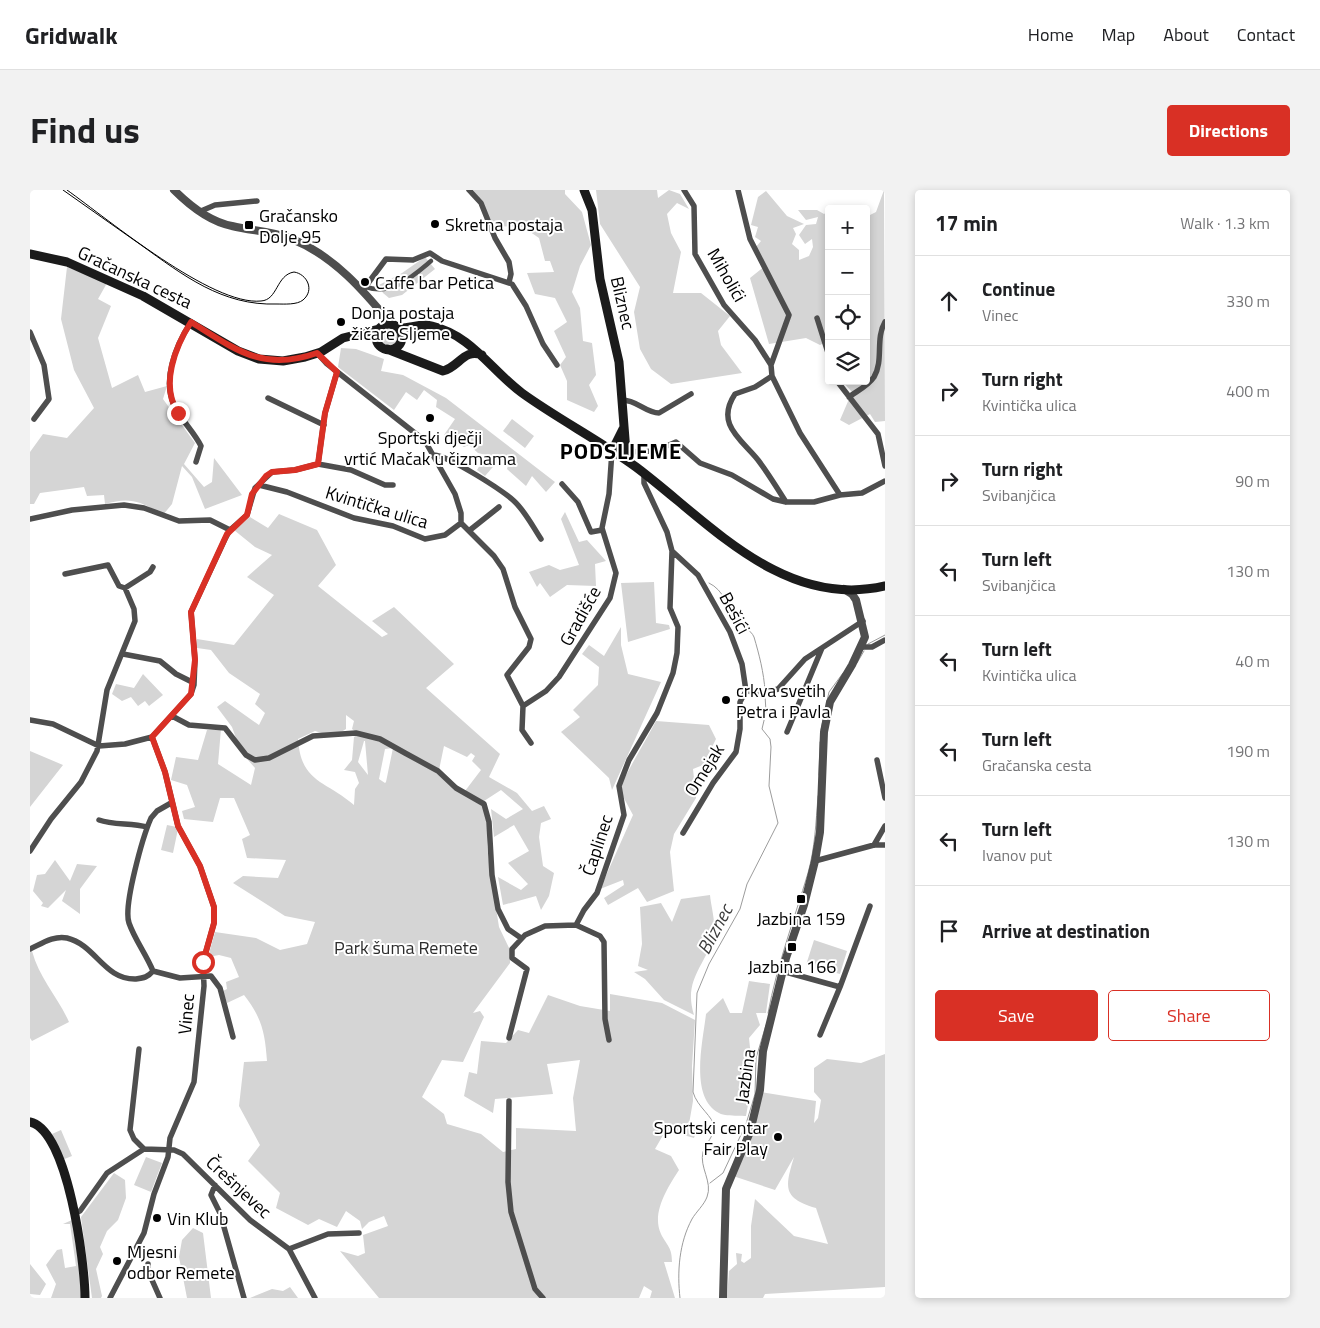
<!DOCTYPE html>
<meta charset="utf-8">
<style>
body{margin:0;font-family:"Titillium Web",sans-serif;background:#f2f2f2;color:#202124}
.controls{position:absolute;right:15px;top:15px;display:grid;overflow:hidden;border-radius:5px;box-shadow:0 2px 8px #0003}
.controls button{width:45px;height:45px;display:grid;place-items:center;padding:0;border:0;border-bottom:1px solid #e0e0e0;background:#fff;color:#202124;font:25px sans-serif}
.stop{position:absolute;width:15px;height:15px;margin:-11px;border:4px solid #d93025;border-radius:50%;background:#fff}
.stop.end{background:#d93025;border-color:#fff;box-shadow:0 1px 5px #0008}
.list{margin:0;padding:0;list-style:none}
h2{display:flex;justify-content:space-between;align-items:center;height:65px;margin:0;padding:0 20px;font-size:21px}
h2 small{font-size:16px;font-weight:400;color:#757577}
.list li{display:grid;grid-template-columns:32px 1fr auto;gap:15px;align-items:center;box-sizing:border-box;height:90px;padding:0 20px;border-top:1px solid #e0e0e0}
.list b{display:block;font-size:19px;white-space:nowrap}
.list p{margin:0;font-size:16px;white-space:nowrap;color:#757577}
.list em{font-size:16px;font-style:normal;color:#757577}
.actions{display:flex;gap:10px;padding:15px 20px}
.actions a{flex:1;padding:11px 0;border:1px solid #d93025;border-radius:5px;text-align:center;font-size:18px;color:#d93025}
.actions .main{background:#d93025;color:#fff}
.icon{flex:none;width:28px;height:28px;fill:none;stroke:currentColor;stroke-width:2;stroke-linecap:round;stroke-linejoin:round}
.map{position:relative;flex:none;width:855px;height:1108px;overflow:hidden;border-radius:5px}
header{display:flex;align-items:center;gap:30px;box-sizing:border-box;height:70px;padding:0 25px;background:#fff;border-bottom:1px solid #e0e0e0}
header strong{font-size:24px}
nav{display:flex;gap:28px;margin-inline-start:auto;font-size:18px}
.intro{display:flex;align-items:center;justify-content:space-between;box-sizing:border-box;height:120px;padding:0 30px}
h1{margin:0;font-size:35px}
.button{padding:12px 22px;border-radius:5px;background:#d93025;color:#fff;font-size:18px;font-weight:700}
main{display:flex;gap:30px;padding:0 30px}
aside{flex:1;background:#fff;border-radius:5px;box-shadow:0 2px 8px #0003}
.map>svg:first-child{display:block}
.green{fill:#d5d5d5;fill-rule:evenodd}
.lines{fill:none;stroke-linecap:round;stroke-linejoin:round}
.stream{stroke:#9c9c9c;stroke-width:1}
.pedestrian{stroke:#4e4e4e;stroke-width:4.5}
.minor{stroke:#4e4e4e;stroke-width:5.5}
.tertiary{stroke:#4e4e4e;stroke-width:8}
.secondary{stroke:#1b1b1b;stroke-width:9}
.tram{stroke:#000;stroke-width:1}
.route{stroke:#d93025;stroke-width:6}
.poi-dot{fill:#000;stroke:#fff;stroke-width:2}
.labels{text-anchor:middle;dominant-baseline:central;stroke-width:4;stroke-linejoin:round;paint-order:stroke}
.poi-label{font-size:18px;fill:#000;stroke:#fff;text-anchor:start}
.street-label{font-size:18px;fill:#000;stroke:#fff}
.park-label{font-size:18px;fill:#2c2c2c;stroke:#fff}
.water-label{font-size:19px;font-style:italic;fill:#3d3d3d;stroke:#fff}
.district-label{font-size:22px;font-weight:bold;letter-spacing:1px;fill:#000;stroke:#fff}
</style>
<header>
<strong>Gridwalk</strong>
<nav><a>Home</a><a>Map</a><a>About</a><a>Contact</a></nav>
</header>
<div class="intro"><h1>Find us</h1><a class="button">Directions</a></div>
<main>
<div class="map">
<svg width="855" height="1108" viewBox="0 0 855 1108">
<rect width="100%" height="100%" fill="#fff"/>
<path class="green" d="M443,0H535V4L552,22L561,55L550,76L542,102L550,118L553,151L562,153L566,185L559,195L568,216L564,222L537,210V191L530,175L536,167L524,141L537,132L525,108L505,104L497,83L524,82L520,71H515L509,48L493,37L461,36L454,14Z
M566,0H627L628,8L639,0L650,4L659,19L647,13L637,24L641,43L651,62L643,103H671L700,126L688,141L691,155L712,183L641,194L621,179L610,159L604,122L610,97L570,34Z
M854,0L855,231L845,232L840,224L819,235L810,230L822,202L812,191H836V27L846,22Z
M736,1L757,26L774,34L763,38L766,44L762,54L769,60V70L779,66L783,57L782,49L775,54L769,45L776,35L786,34L788,27L776,30L768,20H787L794,24L799,21V150L790,155L776,148L739,154L720,88L735,76L725,58L731,51L725,47L728,37L721,35L728,7Z
M395,67L405,79L372,105L359,108L353,103L349,95L372,83Z
M37,77L77,93L68,109L81,116L68,148L82,198L108,185L115,202L137,196L133,209L165,253L154,274L174,297L182,292L184,268L212,305L175,319L162,287L152,276L142,314L133,325C112,312 101,306 75,314L74,305L57,306L54,297L10,303L4,314H0V262L13,244L37,248L64,218L44,180L31,129Z
M350 147a9 9 0 1 1 18 0a9 9 0 1 1-18 0Z
M311,158L326,159L354,169L351,181L373,185L416,208L525,292L516,302L502,286L496,296L477,279L479,272L469,270L455,286L447,280L456,265L448,263L439,255L434,257L414,245L425,229L406,217L407,210L394,200L387,210L376,202L364,220L308,177Z
M482,229L504,246L495,258L473,241Z
M535,322L549,352L557,350L576,371L565,374L566,396L537,395L520,407L510,393L507,397L499,382L519,375L530,380L549,375L531,329Z
M249,324L287,340L306,375L288,396L352,447L358,444L342,431L364,417L424,474L396,498L470,564L459,587L487,603L502,621L514,616L521,629L511,633L509,647L513,676L524,683L519,706L511,720L506,706L473,715L468,687L491,700L498,694L478,673L499,661L484,635L464,647L461,619L476,629L493,619L471,600L454,611L435,601L451,580L442,571L445,566L441,563L437,567L414,556L409,580L403,581L452,614L458,623L457,656L460,680L469,737L480,760V773L443,823L450,821L454,827L433,872L412,870L392,907L414,924L417,934L451,944L473,962L486,959V938L546,941L543,908L550,870L517,874L523,904L465,909L463,923L434,906L439,882L447,884L451,851L476,853L488,840L499,843L518,805L550,816L580,821V804L632,813L665,830L662,876L663,911L659,934L667,939L664,948L636,940L625,959L641,966L649,980C638,997 621,1023 631,1044C637,1056 642,1057 642,1072H634L645,1108H620L622,1101L614,1096L609,1108H349L310,1061L328,1066L335,1063L333,1045L358,1036L354,1026L339,1032L332,1039L330,1031L316,1021L307,1037L289,1029L278,1035L246,1018L250,1003L218,971L230,955L209,916L214,872L237,871C235,843 232,828 214,805L197,813L193,801L197,799L196,792L209,787L201,768L189,765L178,767L185,742L226,748L250,760L277,754L285,732L255,726L203,693L213,686L248,688L256,670L217,668L212,649L220,645L204,608H190L183,632L154,629L152,621L165,617L157,595L141,590L146,567L168,570L177,540L191,539L188,574L221,595L225,578L211,562L202,537L187,517L195,511L229,535L235,523L225,514L230,504L199,483L181,460L167,458V449L204,455L244,405L217,387L242,365L225,357L204,340L220,327L238,338ZM316,525L324,531L322,539L329,544L324,547L322,570L314,580L325,582L329,593L325,599L324,615C295,590 271,593 268,549L285,541C296,545 307,546 316,539ZM334,551H335L338,585L328,572ZM363,558L356,592L355,593L349,589L355,559Z
M624,392L626,433L639,435L640,439L598,452L591,393Z
M591,437V455L598,484L631,492L582,600L579,588L531,542L550,527L543,520L568,495L569,477L552,464L559,455L574,466Z
M113,484L133,505L119,516L115,511L108,516L101,507L92,511L82,504L86,494L104,498Z
M626,531L679,535L686,549L673,575L663,579L666,608L644,644L640,662L644,701L617,712L608,698L578,715L574,708L594,695L593,690L570,699L603,625L589,599C600,576 614,554 626,531Z
M0,561L33,575L0,617Z
M137,635L147,637L148,639L143,663L131,660Z
M25,670L40,691L47,674L67,676L50,699V724L32,711L36,700L18,718L11,716L13,713L3,701L7,685L15,684Z
M680,705C681,717 687,736 683,748C675,776 653,790 664,825L634,810L615,789L604,782L618,780L608,776L612,754L610,717L631,713L642,732L651,709Z
M784,750L817,761L810,784L776,775Z
M0,761H2C9,788 28,807 39,832L2,851L0,848Z
M719,791L740,794L736,823H726L730,835L719,848L723,887L716,926C709,925 696,927 689,923C659,908 673,851 676,824L693,808L700,823H712Z
M855,864V1097L735,1104L733,1108H697L699,1081L707,1074L706,1063L712,1064L711,1071L714,1073L721,1068V1036L725,1009L764,1046L798,1054L786,1018C752,1008 755,997 764,967L745,1000L703,986L731,902L786,911L784,933L788,928L791,910L784,902V878L797,869L831,873Z
M31,940L42,966L32,970L22,944Z
M116,967L132,973L121,1002L104,995Z
M84,983L95,990L96,1008L88,1030L77,1041L70,1057L73,1064L66,1079L72,1106L71,1108H62L51,1027Z
M42,1030L44,1033L53,1108H21L26,1094L16,1075L27,1060L32,1059L35,1078L46,1076L40,1034H33Z
M163,1038L173,1043L181,1108H157L149,1067L152,1050Z
M0,1074L16,1094L10,1105L0,1104Z
M260,1097L268,1108H220L242,1099L253,1101Z"/>
<g class="lines">
<path class="stream" d="M679,393C694,400 698,418 708,430C712,436 721,440 724,447C729,464 734,483 735,501
M838,454L855,445
M827,473L834,461
M797,511L799,502L813,483
M791,540L795,520
M789,585L790,552
M738,823C747,775 764,730 778,683C785,658 786,632 788,606
M680,993L693,983L716,934L725,904L726,868L736,835
M650,1108C647,1082 649,1053 662,1029C666,1022 674,1015 677,1007C683,992 669,977 673,962C676,953 684,946 684,937C684,927 667,917 663,902L667,803L679,774L710,719L717,694L748,633L739,596L741,557L740,549L732,539L736,522L735,505"/>
<path class="pedestrian" d="M336,97C362,106 383,86 401,71"/>
<path class="minor" d="M439,0L451,13L465,48L479,72L481,84L479,92
M654,0L664,16L665,64L694,115L725,150L741,175
M708,0L720,49L759,125L741,175L742,186L770,243L810,305
M171,21L185,15L227,11
M333,100L356,69L383,70L400,63L412,71L482,94L496,116L513,154L527,175
M787,128L799,166
M161,132C146,155 131,191 145,217C152,231 164,242 171,256L166,272
M0,142L14,175L19,209L4,229
M742,186L725,197L705,204C685,234 711,249 728,270C738,283 747,298 756,312
M807,191L848,244L855,276
M819,207C827,201 838,196 844,187C854,170 845,149 855,132
M238,208L294,235
M592,210C607,210 616,223 629,223L661,204
M596,262L625,261L646,252L670,273L702,285L743,309L756,312H784L810,305L832,303L855,291
M404,265C419,266 472,300 484,311C495,321 503,337 511,349
M288,274L295,223L307,182
M614,284V293L637,342L642,361L668,385L700,442L712,474L716,501L734,503L748,499L775,469L833,431
M532,294L548,312L561,342L572,340
M229,295L257,302L324,328L363,336L395,349L415,345L431,333V323L425,304L395,251L296,173L287,163
M0,329L42,320L94,315L114,318L149,331L180,330L200,340
M431,333L464,366L473,379L485,417L501,449L499,457L477,485L493,516L492,540L501,553
M440,340L469,317
M35,384L78,375L89,396L95,398
M832,457H842L855,450
M93,464L130,471L146,484L164,493
M493,516L516,501L529,487L580,408L586,383L572,338L579,304L582,261
M142,526L159,535L195,538L216,565L225,570L239,568L283,546L326,543L350,549L375,563L408,581L426,598L454,614L459,632L462,685L468,719L478,739L491,748
M0,530L23,534L69,556L95,554L122,547L161,504L164,495L165,470L161,422L195,349L200,340L217,325L225,298L242,282L265,280L288,274L321,280L355,295H363
M757,542L792,458
M847,570L855,608
M69,630C83,635 101,633 117,637
M653,643L683,593L706,562L710,539V512L716,501
M844,655L855,636
M0,661L21,629L51,592L67,561L77,500L105,431L104,419L95,398L120,382L123,377
M785,671L844,655H855
M546,735L570,746L574,752L575,829L579,850
M0,759C11,754 24,745 37,748C66,755 74,790 106,789C114,788 118,787 123,781
M123,781C116,764 105,750 99,733C93,716 113,646 121,628L127,621L141,613
M123,781L150,788L181,786L190,798L203,847
M752,781L810,797L840,716
M790,845L810,797
M479,848L497,779L482,768V759L495,745L515,736L546,735L554,720L567,703L594,625L589,596L599,570L627,523L643,483L647,463L648,437L640,418L642,361
M109,859L100,940L104,949L114,959L144,960L153,964L220,1030L259,1059L285,1108
M479,911L478,992L481,1022L505,1099L513,1108
M185,995L181,1005L190,1023L214,1108
M45,1023L50,1021L77,983L114,959
M259,1059L298,1044L329,1043
M118,1074V1081L130,1108
M80,1108L114,1043L124,1004L138,967L140,948L164,892L174,796L173,772L184,733V717L170,676L148,636L135,582L122,547"/>
<path class="tertiary" d="M144,0C159,15 181,32 202,36C222,41 243,41 262,49C304,66 334,101 362,135
M693,1108L696,999L720,942L730,900L733,861L756,768L774,715L785,671L790,642L794,542L800,512L822,475L835,447L826,410L822,404L814,399"/>
<path class="secondary" d="M554,0L562,20L570,89L589,172L596,262L599,272
M0,64L37,72L113,106L208,161L229,169L253,171L275,167L291,162L313,148L349,139
M346 147a13 13 0 1 1 26 0a13 13 0 1 1-26 0Z
M368,138C379,139 390,133 402,136C441,145 461,180 492,203C528,229 569,250 606,277C678,331 753,420 855,396
M357,159L413,181C429,177 434,158 452,165
M582,261L593,239
M0,932C38,940 55,1074 55,1108"/>
<path class="tram" d="M33,0C59,18 85,37 111,55C153,85 192,116 247,114C254,114 267,115 273,110C285,100 277,84 264,82C246,85 248,110 231,111C182,116 79,30 37,0"/>
</g>
<g class="lines">
<path class="route" d="M148,223C130,195 145,157 161,132C206,160 233,182 287,163L307,182L295,223L288,274L265,280L242,282L236,286L222,304L217,325L197,344L161,422L165,470L161,504L122,547L135,582L148,636L170,676L184,717V733L173,772"/>
</g>
<g class="poi-dot">
<circle cx="405" cy="34" r="5"/>
<rect x="214" y="30" width="10" height="10" rx="2.5"/>
<circle cx="335" cy="92" r="5"/>
<circle cx="311" cy="132" r="5"/>
<circle cx="400" cy="228" r="5"/>
<circle cx="696" cy="510" r="5"/>
<rect x="766" y="704" width="10" height="10" rx="2.5"/>
<rect x="757" y="752" width="10" height="10" rx="2.5"/>
<circle cx="748" cy="947" r="5"/>
<circle cx="127" cy="1028" r="5"/>
<circle cx="87" cy="1071" r="5"/>
</g>
<g class="labels">
<g class="poi-label">
<text x="229" y="25">Gračansko<tspan x="229" dy="21">Dolje 95</tspan></text>
<text x="415" y="34">Skretna postaja</text>
<text x="345" y="92">Caffe bar Petica</text>
<text x="321" y="122">Donja postaja<tspan x="321" dy="21">žičare Sljeme</tspan></text>
<text x="400" y="247" text-anchor="middle">Sportski dječji<tspan x="400" dy="21">vrtić Mačak u čizmama</tspan></text>
<text x="706" y="500">crkva svetih<tspan x="706" dy="21">Petra i Pavla</tspan></text>
<text x="771" y="728" text-anchor="middle">Jazbina 159</text>
<text x="762" y="776" text-anchor="middle">Jazbina 166</text>
<text x="738" y="937" text-anchor="end">Sportski centar<tspan x="738" dy="21">Fair Play</tspan></text>
<text x="137" y="1028">Vin Klub</text>
<text x="97" y="1061">Mjesni<tspan x="97" dy="21">odbor Remete</tspan></text>
</g>
<g class="street-label">
<text transform="translate(697 85) rotate(60)">Miholići</text>
<text transform="translate(105 87) rotate(25)">Gračanska cesta</text>
<text transform="translate(593 113) rotate(77)">Bliznec</text>
<text transform="translate(347 317) rotate(17)">Kvintička ulica</text>
<text transform="translate(705 423) rotate(62)">Bešići</text>
<text transform="translate(550 426) rotate(-61)">Gradišće</text>
<text transform="translate(674 580) rotate(-58)">Omejak</text>
<text transform="translate(567 655) rotate(-72)">Čaplinec</text>
<text transform="translate(156 824) rotate(-85)">Vinec</text>
<text transform="translate(715 886) rotate(-82)">Jazbina</text>
<text transform="translate(209 997) rotate(43)">Črešnjevec</text>
</g>
<g class="park-label">
<text x="376" y="757">Park šuma Remete</text>
</g>
<g class="water-label">
<text transform="translate(684 739) rotate(-62)">Bliznec</text>
</g>
<g class="district-label">
<text x="591" y="261">PODSLJEME</text>
</g>
</g>
</svg>
<div class="controls">
<button>+</button>
<button>−</button>
<button><svg class="icon" aria-label="locate" viewBox="0 0 24 24"><circle cx="12" cy="12" r="6"/><path d="M12 2v4M12 18v4M2 12h4M18 12h4"/></svg></button>
<button><svg class="icon" aria-label="layers" viewBox="0 0 24 24"><path d="M12 4l9 5-9 5-9-5zM3 14l9 5 9-5"/></svg></button>
</div>
<div class="stop" style="left:173px;top:772px"></div>
<div class="stop end" style="left:148px;top:223px"></div>
</div>
<aside>
<h2>17 min<small>Walk · 1.3 km</small></h2>
<ul class="list">
<li><svg class="icon" aria-label="ahead" viewBox="0 0 24 24"><path d="M12 20V5M6 11l6-6 6 6"/></svg><div><b>Continue</b><p>Vinec</p></div><em>330 m</em></li>
<li><svg class="icon" aria-label="right" viewBox="0 0 24 24"><path d="M7 20v-9h11M14 6l5 5-5 5"/></svg><div><b>Turn right</b><p>Kvintička ulica</p></div><em>400 m</em></li>
<li><svg class="icon" aria-label="right" viewBox="0 0 24 24"><path d="M7 20v-9h11M14 6l5 5-5 5"/></svg><div><b>Turn right</b><p>Svibanjčica</p></div><em>90 m</em></li>
<li><svg class="icon" aria-label="left" viewBox="0 0 24 24"><path d="M17 20v-9H6M10 6l-5 5 5 5"/></svg><div><b>Turn left</b><p>Svibanjčica</p></div><em>130 m</em></li>
<li><svg class="icon" aria-label="left" viewBox="0 0 24 24"><path d="M17 20v-9H6M10 6l-5 5 5 5"/></svg><div><b>Turn left</b><p>Kvintička ulica</p></div><em>40 m</em></li>
<li><svg class="icon" aria-label="left" viewBox="0 0 24 24"><path d="M17 20v-9H6M10 6l-5 5 5 5"/></svg><div><b>Turn left</b><p>Gračanska cesta</p></div><em>190 m</em></li>
<li><svg class="icon" aria-label="left" viewBox="0 0 24 24"><path d="M17 20v-9H6M10 6l-5 5 5 5"/></svg><div><b>Turn left</b><p>Ivanov put</p></div><em>130 m</em></li>
<li><svg class="icon" aria-label="arrive" viewBox="0 0 24 24"><path d="M6 21V4h12l-3 4 3 4H6"/></svg><div><b>Arrive at destination</b></div></li>
</ul>
<div class="actions"><a class="main">Save</a><a>Share</a></div>
</aside>
</main>
